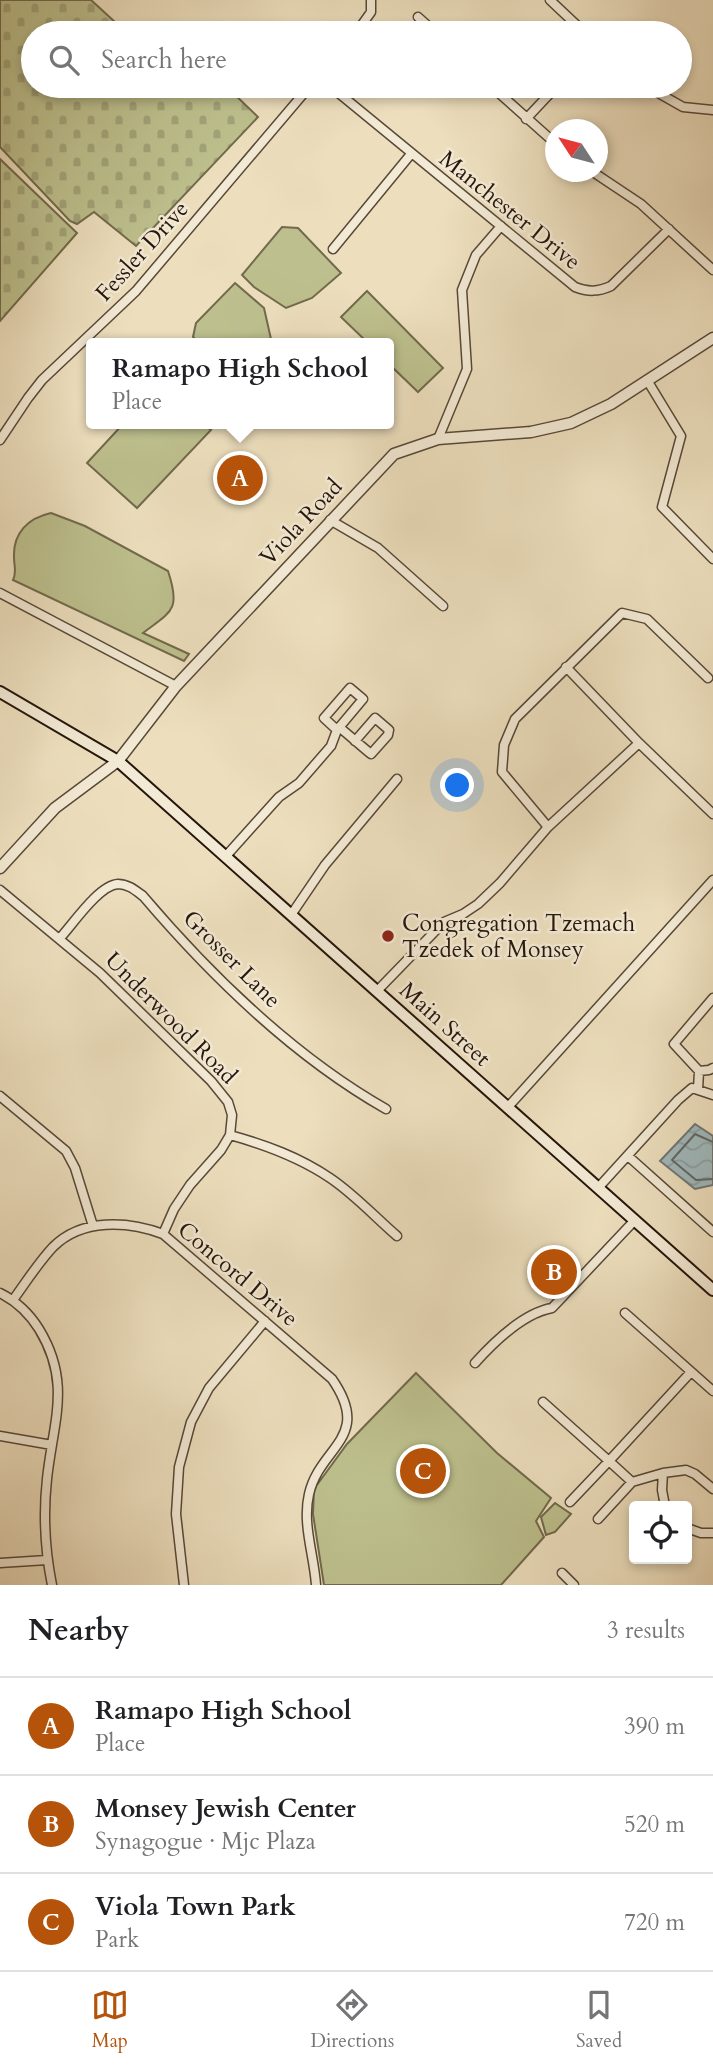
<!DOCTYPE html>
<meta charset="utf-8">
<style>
body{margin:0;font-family:Cardo,serif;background:#f6f6f6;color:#202124}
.controls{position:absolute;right:21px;bottom:21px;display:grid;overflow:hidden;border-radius:7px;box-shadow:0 4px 10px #0003}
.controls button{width:63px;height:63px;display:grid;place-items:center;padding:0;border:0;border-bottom:2px solid #e0e0e0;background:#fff;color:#202124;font:35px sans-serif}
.compass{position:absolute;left:545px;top:119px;width:63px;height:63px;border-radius:50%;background:#fff;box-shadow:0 4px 10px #0003;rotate:306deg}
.you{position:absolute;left:458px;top:786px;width:24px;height:24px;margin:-18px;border:5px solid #fff;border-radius:50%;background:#1a73e8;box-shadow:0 0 0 10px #1a73e833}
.badge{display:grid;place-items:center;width:46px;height:46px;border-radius:50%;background:#b45309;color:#fff;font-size:23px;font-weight:700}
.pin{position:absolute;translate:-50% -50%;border:4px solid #fff;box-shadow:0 2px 7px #0006}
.popup{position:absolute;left:86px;top:338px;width:308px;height:91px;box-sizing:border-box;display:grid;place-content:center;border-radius:7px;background:#fff;filter:drop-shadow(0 2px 5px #0005);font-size:23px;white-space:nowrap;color:#757577}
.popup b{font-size:26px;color:#202124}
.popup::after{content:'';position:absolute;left:50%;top:100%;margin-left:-14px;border:14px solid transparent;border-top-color:#fff}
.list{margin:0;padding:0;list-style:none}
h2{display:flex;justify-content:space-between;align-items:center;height:91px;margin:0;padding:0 28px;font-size:30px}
h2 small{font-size:23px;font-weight:400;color:#757577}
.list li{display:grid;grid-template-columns:46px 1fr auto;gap:21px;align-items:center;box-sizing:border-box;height:98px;padding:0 28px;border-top:2px solid #e0e0e0}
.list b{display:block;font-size:26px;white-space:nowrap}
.list p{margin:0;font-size:23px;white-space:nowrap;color:#757577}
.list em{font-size:23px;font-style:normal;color:#757577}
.icon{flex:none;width:38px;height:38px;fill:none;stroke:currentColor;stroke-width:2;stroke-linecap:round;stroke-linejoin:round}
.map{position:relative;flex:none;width:713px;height:1585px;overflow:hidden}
.search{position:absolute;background:#fff;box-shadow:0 4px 10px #0003;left:21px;right:21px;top:21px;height:77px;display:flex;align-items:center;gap:18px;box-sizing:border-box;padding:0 24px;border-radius:38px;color:#757577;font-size:26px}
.sheet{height:385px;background:#fff}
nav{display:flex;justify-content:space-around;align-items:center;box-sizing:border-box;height:98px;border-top:2px solid #e0e0e0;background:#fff;font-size:19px;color:#757577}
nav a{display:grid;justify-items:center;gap:4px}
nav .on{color:#b45309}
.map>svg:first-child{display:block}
.cemetery{fill:url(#cemetery-stones);stroke:#716a4c;stroke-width:2}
.park{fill:#bdc08e;stroke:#716a4c;stroke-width:2}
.water{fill:url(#water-waves);stroke:#6f7776;stroke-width:2}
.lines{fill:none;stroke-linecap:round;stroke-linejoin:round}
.shore{stroke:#626764;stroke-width:2}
.minor-casing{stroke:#574838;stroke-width:11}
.tertiary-casing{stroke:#574838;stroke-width:13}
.secondary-casing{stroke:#25150b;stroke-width:14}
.minor{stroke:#f3ead5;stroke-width:8}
.tertiary{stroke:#f3ead5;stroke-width:10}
.secondary{stroke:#f3ead5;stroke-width:10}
.poi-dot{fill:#8f2418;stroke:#f3ead5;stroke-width:2.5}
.labels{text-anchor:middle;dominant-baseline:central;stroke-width:5;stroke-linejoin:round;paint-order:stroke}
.street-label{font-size:23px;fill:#25150b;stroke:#f3ead5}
.poi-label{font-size:23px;fill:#25150b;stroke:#f3ead5;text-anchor:start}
</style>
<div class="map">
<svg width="713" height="1585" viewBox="0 0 713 1585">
<defs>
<pattern id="cemetery-stones" width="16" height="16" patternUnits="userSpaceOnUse" patternTransform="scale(1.75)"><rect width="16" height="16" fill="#bdc08e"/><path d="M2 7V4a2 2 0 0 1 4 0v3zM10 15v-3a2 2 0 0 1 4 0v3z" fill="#a2a479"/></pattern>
<pattern id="water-waves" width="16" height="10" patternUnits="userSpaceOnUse" patternTransform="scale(1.75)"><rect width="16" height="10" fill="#a0b9bd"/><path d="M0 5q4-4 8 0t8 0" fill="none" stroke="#8a9ea1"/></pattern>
</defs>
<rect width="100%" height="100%" fill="#eddfbe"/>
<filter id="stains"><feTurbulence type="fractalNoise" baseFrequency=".00286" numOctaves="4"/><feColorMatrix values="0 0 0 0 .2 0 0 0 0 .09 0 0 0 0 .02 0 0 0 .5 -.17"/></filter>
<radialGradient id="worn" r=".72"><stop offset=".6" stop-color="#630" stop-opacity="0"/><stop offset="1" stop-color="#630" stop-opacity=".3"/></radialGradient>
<path class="cemetery" d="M0,0H91L127,33H33V86H226L258,117L136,246L94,212L77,224L70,221L0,147Z
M0,159L77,233L0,321Z"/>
<path class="park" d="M282,227L298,228L341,273L312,298L286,308L254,287L242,275Z
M235,283L264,308L271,339L270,343H200L193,337L196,323Z
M367,291L443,368L418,392L389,364V343H368L341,317Z
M123,424H203L211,430L137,508L87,463Z
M51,513L85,526L168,571C181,610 172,611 143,633L189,654L184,661L13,580C17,572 14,567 14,557C13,533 28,518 51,513Z
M416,1373L497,1453L551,1498L536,1521L544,1537L501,1585H324L313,1514L314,1489L347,1444Z
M555,1503L571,1514L555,1532L546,1535L541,1517Z"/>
<path class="water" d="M695,1124L713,1136V1185L695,1189L660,1161Z"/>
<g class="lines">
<path class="shore" d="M713,1142L695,1134L672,1160L696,1180L713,1179"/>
<defs>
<path id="minor" d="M550,0L585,33
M418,17L436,33
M356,33L371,12V0
M330,86L575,287C588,292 598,292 611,286L669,229
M491,86L556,144
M646,86L683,107L713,110
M526,119L557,86
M593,172L641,204L713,270
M333,249L411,154
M647,380L681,436L662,507L713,559
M438,439L467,369L462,290L476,255L501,226
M0,440L28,398L42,380L136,291L310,86
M330,520L378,548L443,606
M0,593L176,686
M566,667L639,743L713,814
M339,727C350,736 360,745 371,754L388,735L389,730L375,718L355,741
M548,827L502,772L504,745L515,719L622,613L647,619L708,678
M226,856L279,797L299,783L331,746L337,730L324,718L350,688L363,699L337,730
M0,890L100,973L211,1081L228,1102L232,1115L230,1135L221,1150L190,1185L174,1209L163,1234
M291,915L325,865L397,779
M60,938C73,924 99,885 118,884C128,884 135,890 143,896C212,977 293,1056 386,1109
M377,991L444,922L463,914L478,904L500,883L548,827L639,743
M699,1071L709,1070L713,1068
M698,1090L713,1095
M0,1096L66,1151L75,1168L93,1226
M507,1108L713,880
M230,1135C266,1145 299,1157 330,1178C354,1194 375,1217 397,1236
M628,1156L713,1232
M598,1188L678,1100L692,1088L698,1090L699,1071L674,1044L713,998
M0,1293C16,1301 29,1313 39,1329C72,1383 53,1422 47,1479C43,1515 45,1550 52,1585
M13,1300C26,1282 38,1263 53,1247C82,1218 128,1221 163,1234L332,1379C373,1438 320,1446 309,1494C302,1524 314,1555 316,1585
M625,1313L713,1391
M475,1363C493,1343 524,1313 552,1308L635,1220
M543,1402L609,1461L570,1502
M0,1436L52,1445
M663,1473L662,1490L665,1506
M632,1482L609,1461L691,1372
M598,1519L632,1482L663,1473L686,1470L695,1474L713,1489
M687,1528L701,1533H713
M0,1563L47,1560
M562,1573L574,1585
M184,1585L176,1514L179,1467L191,1422L209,1388L265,1321"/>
<path id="tertiary" d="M0,868L55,808L118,761L176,686L394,454L438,439L531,432L571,423L611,404L713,338"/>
<path id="secondary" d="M0,692L118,761L713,1290"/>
</defs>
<use href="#minor" class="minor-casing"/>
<use href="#tertiary" class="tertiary-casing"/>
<use href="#secondary" class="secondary-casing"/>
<use href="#minor" class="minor"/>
<use href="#tertiary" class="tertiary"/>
<use href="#secondary" class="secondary"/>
</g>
<circle class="poi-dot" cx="388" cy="936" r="7"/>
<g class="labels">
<g class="street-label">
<text transform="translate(510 210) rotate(39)">Manchester Drive</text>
<text transform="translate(142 251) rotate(-48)">Fessler Drive</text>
<text transform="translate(301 522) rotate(-47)">Viola Road</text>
<text transform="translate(232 959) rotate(45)">Grosser Lane</text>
<text transform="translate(171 1018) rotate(45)">Underwood Road</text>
<text transform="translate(445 1024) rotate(42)">Main Street</text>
<text transform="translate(238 1274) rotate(40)">Concord Drive</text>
</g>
<g class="poi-label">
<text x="402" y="923">Congregation Tzemach<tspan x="402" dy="26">Tzedek of Monsey</tspan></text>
</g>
</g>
<rect width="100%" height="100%" filter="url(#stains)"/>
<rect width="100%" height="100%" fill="url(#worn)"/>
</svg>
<div class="controls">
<button><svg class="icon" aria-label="locate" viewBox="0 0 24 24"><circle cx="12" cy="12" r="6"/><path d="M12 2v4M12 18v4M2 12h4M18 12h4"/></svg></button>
</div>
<svg class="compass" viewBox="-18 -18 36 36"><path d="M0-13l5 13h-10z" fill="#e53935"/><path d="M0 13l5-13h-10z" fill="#757577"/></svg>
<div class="you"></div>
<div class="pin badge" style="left:240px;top:478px">A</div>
<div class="popup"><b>Ramapo High School</b>Place</div>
<div class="pin badge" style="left:554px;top:1272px">B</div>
<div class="pin badge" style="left:423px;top:1471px">C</div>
<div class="search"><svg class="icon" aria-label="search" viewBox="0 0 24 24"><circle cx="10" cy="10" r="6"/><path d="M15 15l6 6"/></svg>Search here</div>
</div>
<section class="sheet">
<h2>Nearby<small>3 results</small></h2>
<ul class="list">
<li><span class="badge">A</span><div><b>Ramapo High School</b><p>Place</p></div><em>390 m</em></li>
<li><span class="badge">B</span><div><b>Monsey Jewish Center</b><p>Synagogue · Mjc Plaza</p></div><em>520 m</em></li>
<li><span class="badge">C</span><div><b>Viola Town Park</b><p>Park</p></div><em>720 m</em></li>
</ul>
</section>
<nav>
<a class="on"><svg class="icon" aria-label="map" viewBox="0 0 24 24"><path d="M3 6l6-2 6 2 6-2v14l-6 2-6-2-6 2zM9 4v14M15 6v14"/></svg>Map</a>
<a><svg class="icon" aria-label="directions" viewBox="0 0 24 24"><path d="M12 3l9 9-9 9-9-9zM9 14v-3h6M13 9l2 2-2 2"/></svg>Directions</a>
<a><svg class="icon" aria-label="saved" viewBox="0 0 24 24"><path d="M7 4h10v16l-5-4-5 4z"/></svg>Saved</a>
</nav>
